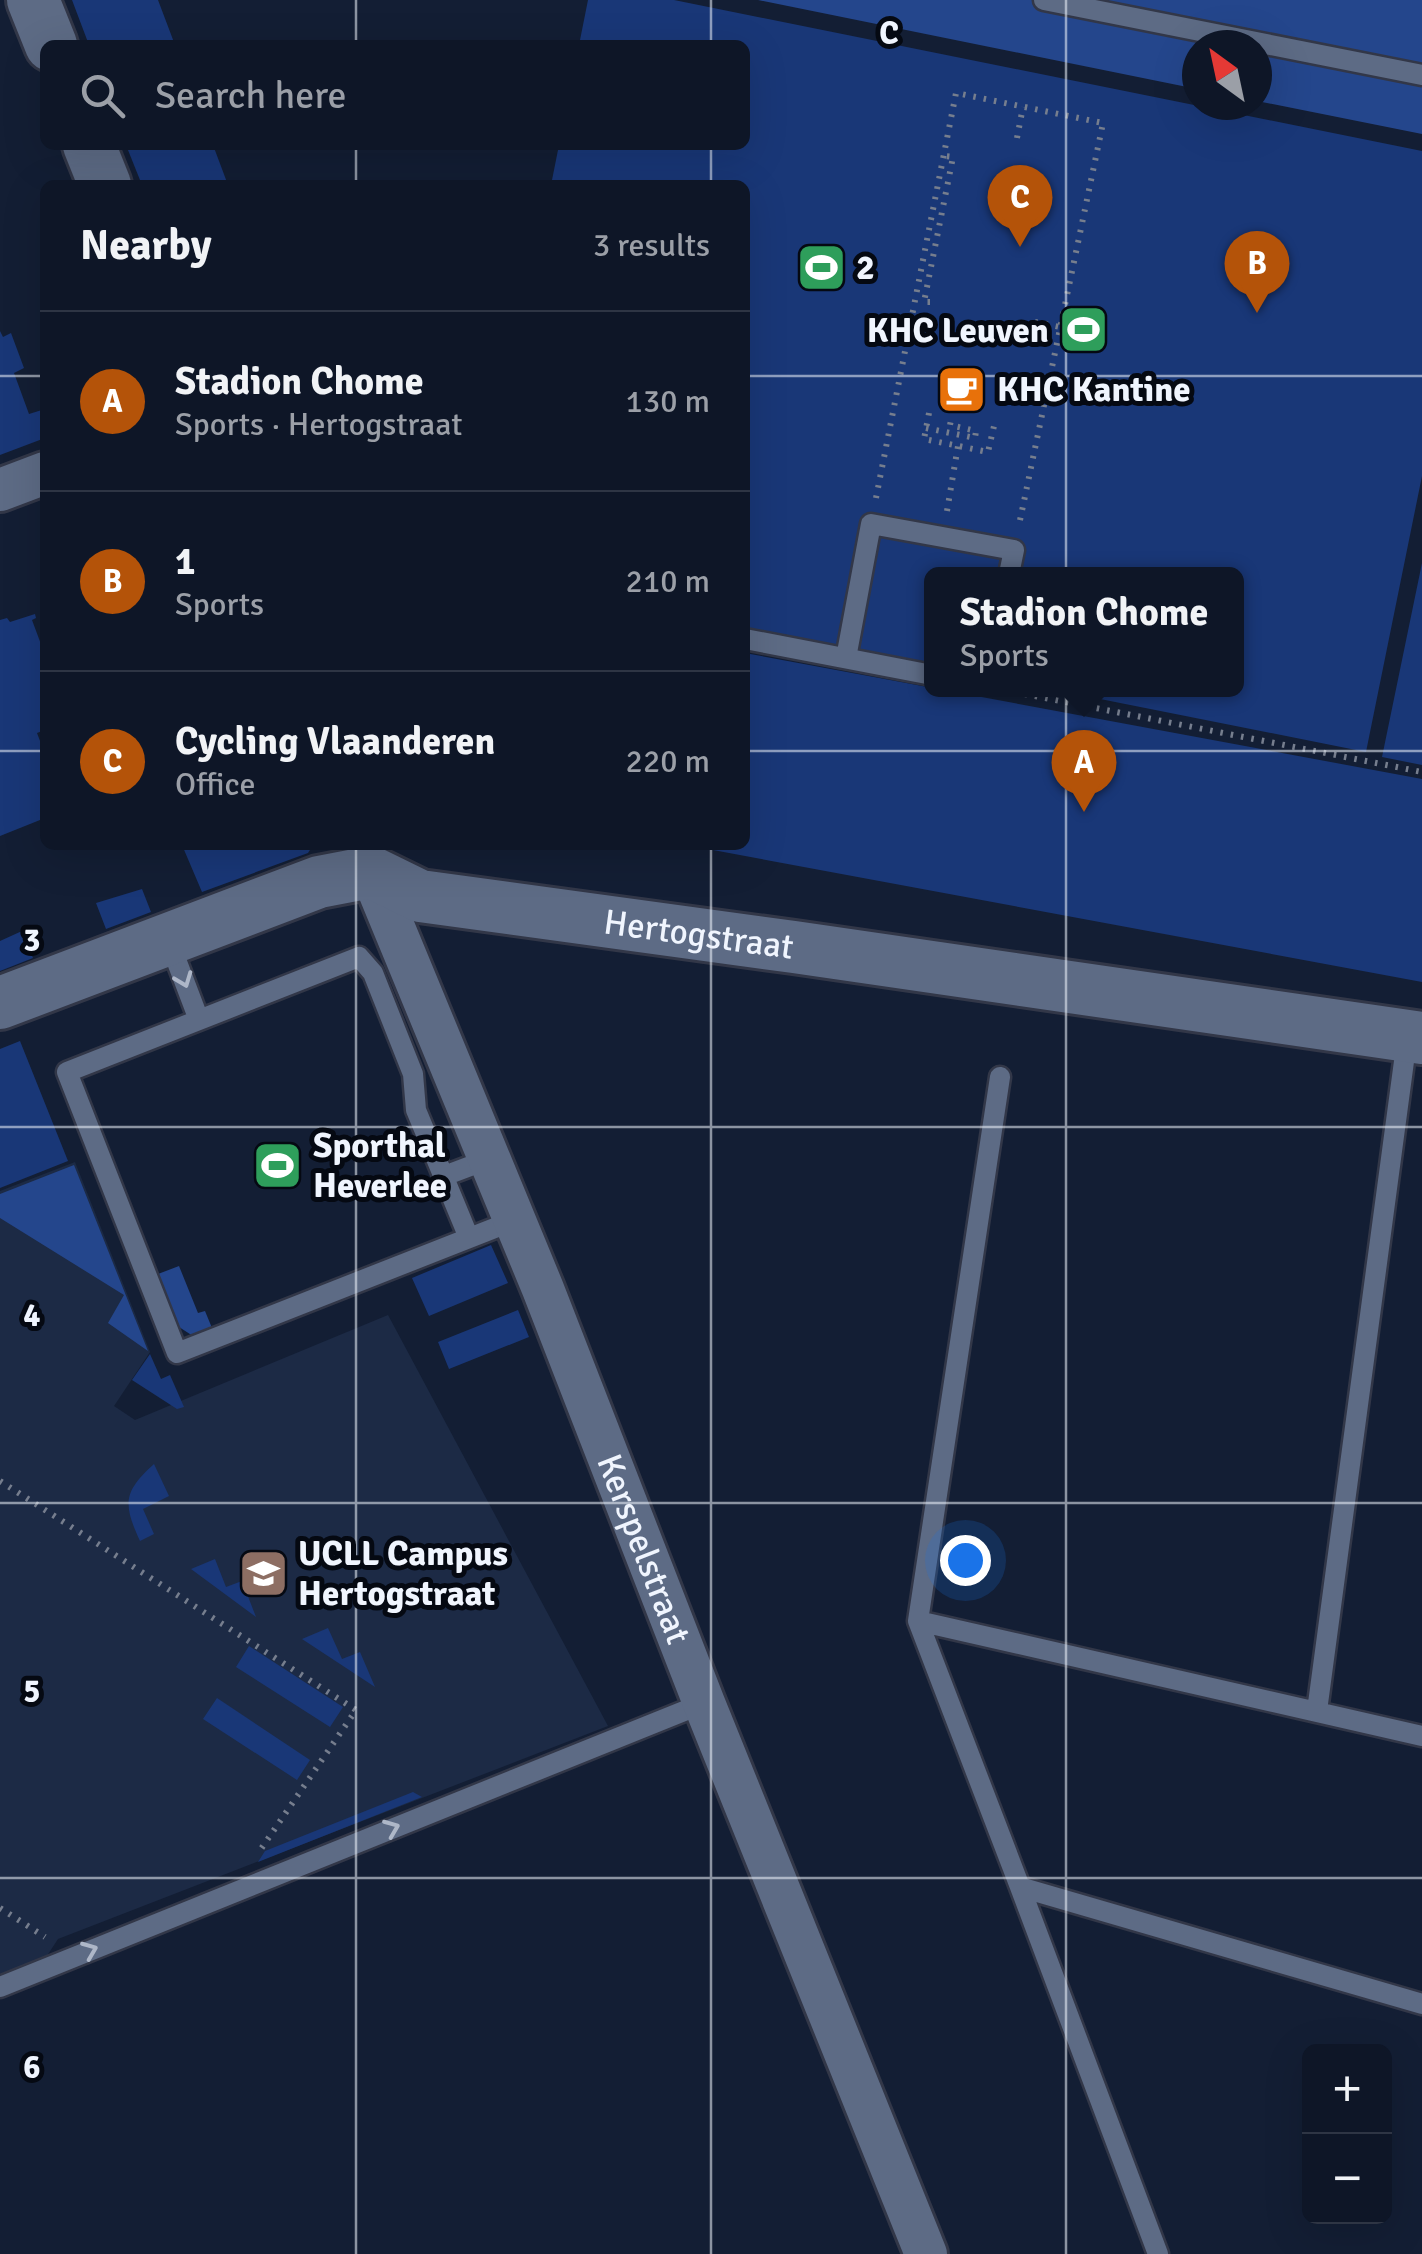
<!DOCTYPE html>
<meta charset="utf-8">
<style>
body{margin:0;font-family:Signika,sans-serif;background:#1c2333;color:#f1f3f6}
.controls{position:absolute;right:30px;bottom:30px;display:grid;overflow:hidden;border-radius:15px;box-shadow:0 10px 40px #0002}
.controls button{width:90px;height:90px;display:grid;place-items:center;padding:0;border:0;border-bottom:2px solid #2e3544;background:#0e1627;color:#f1f3f6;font:50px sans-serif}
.compass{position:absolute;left:1182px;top:30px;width:90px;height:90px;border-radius:50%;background:#0e1627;box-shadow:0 10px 40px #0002;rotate:327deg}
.you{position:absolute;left:965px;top:1560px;width:35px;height:35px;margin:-25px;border:8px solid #fff;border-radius:50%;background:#1a73e8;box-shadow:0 0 0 15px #1a73e833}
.badge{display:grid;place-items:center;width:65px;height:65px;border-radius:50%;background:#b45309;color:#fff;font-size:32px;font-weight:700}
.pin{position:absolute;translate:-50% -82px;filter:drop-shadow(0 2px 5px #0008)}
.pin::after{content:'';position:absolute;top:52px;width:35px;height:30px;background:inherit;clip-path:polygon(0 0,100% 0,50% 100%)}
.popup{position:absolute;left:924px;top:567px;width:320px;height:130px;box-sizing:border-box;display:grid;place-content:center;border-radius:15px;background:#0e1627;filter:drop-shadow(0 2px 8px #0005);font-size:32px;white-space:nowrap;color:#9b9fa7}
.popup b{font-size:38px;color:#f1f3f6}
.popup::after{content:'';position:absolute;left:50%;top:100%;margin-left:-20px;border:20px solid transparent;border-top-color:#0e1627}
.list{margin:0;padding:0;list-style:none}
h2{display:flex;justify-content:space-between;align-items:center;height:130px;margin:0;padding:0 40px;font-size:42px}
h2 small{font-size:32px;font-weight:400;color:#9b9fa7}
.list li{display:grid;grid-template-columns:65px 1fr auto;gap:30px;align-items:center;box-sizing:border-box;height:180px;padding:0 40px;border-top:2px solid #2e3544}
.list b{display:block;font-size:38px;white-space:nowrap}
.list p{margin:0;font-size:32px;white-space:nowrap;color:#9b9fa7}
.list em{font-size:32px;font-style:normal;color:#9b9fa7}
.icon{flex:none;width:55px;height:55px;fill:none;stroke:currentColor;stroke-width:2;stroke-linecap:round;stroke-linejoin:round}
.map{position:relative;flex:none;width:1422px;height:2254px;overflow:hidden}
.search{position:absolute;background:#0e1627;box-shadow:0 10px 40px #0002;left:40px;top:40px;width:710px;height:110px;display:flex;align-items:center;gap:25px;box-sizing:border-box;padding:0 35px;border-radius:15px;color:#9b9fa7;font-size:38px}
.panel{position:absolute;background:#0e1627;box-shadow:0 10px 40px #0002;left:40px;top:180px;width:710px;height:670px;border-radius:15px}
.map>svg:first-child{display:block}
.built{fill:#1c2a45}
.green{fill:#193777}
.forest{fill:#24468c}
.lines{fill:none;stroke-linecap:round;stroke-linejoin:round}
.service-casing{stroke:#323748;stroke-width:25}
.minor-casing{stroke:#323748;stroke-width:48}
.tertiary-casing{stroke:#323748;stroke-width:58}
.path{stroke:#767e8e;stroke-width:6;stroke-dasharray:2.5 8;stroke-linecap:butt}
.service{stroke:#5d6b85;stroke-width:20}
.minor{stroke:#5d6b85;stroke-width:42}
.tertiary{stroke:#5d6b85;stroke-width:52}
.oneway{stroke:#aeb7c8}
.grid{fill:none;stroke:#f0f5fe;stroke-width:2.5;stroke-opacity:0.55}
.labels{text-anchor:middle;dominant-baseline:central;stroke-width:10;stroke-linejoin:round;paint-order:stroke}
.poi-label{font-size:35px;font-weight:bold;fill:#f0f5fe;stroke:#050912;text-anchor:start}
.street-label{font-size:35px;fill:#f0f5fe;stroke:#050912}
.grid-label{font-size:32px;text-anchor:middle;font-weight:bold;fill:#f0f5fe;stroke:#050912;stroke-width:10;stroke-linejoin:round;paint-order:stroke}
</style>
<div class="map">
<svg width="1422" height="2254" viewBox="0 0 1422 2254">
<rect width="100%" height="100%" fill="#131e34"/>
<path class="built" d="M75,1162L150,1352L114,1406L135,1420L388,1315L608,1726L58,1939L26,1988L0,1999V1191Z"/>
<path class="green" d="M72,0H158L175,45H89Z
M588,0H674L1422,151V476L1366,752L1055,690H1236V574H932L931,685L745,647V185H551L559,145H745V45H579Z
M126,145H213L228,185H142Z
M0,331L3,337L11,333L24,368L14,373L29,414L45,409V438L0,455Z
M1422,563V765L1382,757Z
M35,614L36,618L32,620L45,655V730L37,733L45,754V831L40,820L0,836V620L7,618L10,622Z
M745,653L1422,779V982L686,845H745Z
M182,845H313L308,853L202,892Z
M142,889L151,912L106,929L96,903Z
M22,931L33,958L0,971V941Z
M20,1041L68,1161L0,1188V1049Z
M491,1245L508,1283L429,1316L412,1278Z
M518,1310L529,1337L449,1369L438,1342Z
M150,1354L161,1379L170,1375L184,1407L177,1409L132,1380Z
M154,1464L169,1496L143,1509L154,1534L140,1541C123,1504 123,1492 154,1464Z
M215,1559L226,1587L242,1581L256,1617L191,1569Z
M328,1628L342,1659L360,1652L375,1687L302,1639Z
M249,1646L343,1707L330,1727L236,1667Z
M217,1698L310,1760L297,1780L203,1719Z
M413,1792L422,1797L258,1862L265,1851Z"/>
<path class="forest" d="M758,0H1422V134L1257,101V45H1197V89Z
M74,1165L148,1351L108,1323L124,1295L0,1218V1194Z
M179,1266L198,1313L205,1311L212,1328L193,1336L179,1327L158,1274Z"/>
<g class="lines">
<defs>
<path id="service" d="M1044,0L1422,75
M745,639L932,675
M846,658L871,524L1014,550L1009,574
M169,941L199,1020
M444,1176L489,1159
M469,1238L416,1110L413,1074L373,973L359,957L67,1072L177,1353L515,1220
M918,1621L1000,1077
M1317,1711L1407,1039
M1422,1736L918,1621L1020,1887L1422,2004
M1020,1887L1158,2254
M0,1987L704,1703"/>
<g id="minor">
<path d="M0,490L45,473"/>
<path id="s1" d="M371,872L543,1289L704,1703L926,2254"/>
</g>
<g id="tertiary">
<path d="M33,0L51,45"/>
<path d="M89,145L105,185"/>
<path id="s2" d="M0,1003L319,882L371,872L420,896L794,947L1422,1038"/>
</g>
</defs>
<use href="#service" class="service-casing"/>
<use href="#minor" class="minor-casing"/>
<use href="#tertiary" class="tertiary-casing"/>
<path class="path" d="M1017,138L1023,107
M930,302H924L953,157L944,156
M1035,322L1060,327
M929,413L924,439L988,452L994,426
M926,428L975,438L976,431L950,425L952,415
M876,498L956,93L1103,123L1019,525
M947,511L958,446
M1004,690L1422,772
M0,1481L356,1710L261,1849
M0,1908L45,1937"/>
<use href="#service" class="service"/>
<use href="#minor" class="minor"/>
<use href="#tertiary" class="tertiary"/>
</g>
<defs><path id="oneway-chevron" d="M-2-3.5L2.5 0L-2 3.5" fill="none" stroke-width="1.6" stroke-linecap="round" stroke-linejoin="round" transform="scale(2.5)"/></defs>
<g class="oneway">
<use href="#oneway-chevron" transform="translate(184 980) rotate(69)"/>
<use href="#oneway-chevron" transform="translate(392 1828) rotate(-22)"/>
<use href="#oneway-chevron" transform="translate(90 1950) rotate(-22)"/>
</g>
<path class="grid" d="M356,0V45M711,0V45M1066,0V2254M356,145V185M711,145V185M0,376H45M745,376H1422M0,751H45M745,751H1422M356,845V2254M711,845V2254M0,1127H1422M0,1503H1422M0,1878H1422"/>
<defs>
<symbol id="stadium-square" viewBox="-11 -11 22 22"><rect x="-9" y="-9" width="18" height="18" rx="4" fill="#2e9e5b" stroke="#050912"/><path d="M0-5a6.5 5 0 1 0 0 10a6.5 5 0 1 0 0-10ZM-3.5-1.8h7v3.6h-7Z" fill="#fff"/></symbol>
<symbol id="cafe-square" viewBox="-11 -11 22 22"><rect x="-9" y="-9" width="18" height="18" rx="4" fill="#e8710a" stroke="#050912"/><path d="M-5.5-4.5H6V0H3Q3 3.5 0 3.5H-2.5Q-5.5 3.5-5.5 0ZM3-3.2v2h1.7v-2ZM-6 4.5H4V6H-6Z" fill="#fff"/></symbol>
<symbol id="university-square" viewBox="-11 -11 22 22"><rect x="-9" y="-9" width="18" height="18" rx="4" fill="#8d6e63" stroke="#050912"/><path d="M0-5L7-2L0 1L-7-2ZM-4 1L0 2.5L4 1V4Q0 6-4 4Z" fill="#fff"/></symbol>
</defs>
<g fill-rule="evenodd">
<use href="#stadium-square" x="794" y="240" width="55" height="55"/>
<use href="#stadium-square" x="1056" y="302" width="55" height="55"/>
<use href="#cafe-square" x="934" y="362" width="55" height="55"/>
<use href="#stadium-square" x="250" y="1138" width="55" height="55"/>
<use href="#university-square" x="236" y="1546" width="55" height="55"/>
</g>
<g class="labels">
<g class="poi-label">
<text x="856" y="267">2</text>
<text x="1049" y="330" text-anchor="end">KHC Leuven</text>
<text x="997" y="389">KHC Kantine</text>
<text x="313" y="1145">Sporthal<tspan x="313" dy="40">Heverlee</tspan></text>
<text x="298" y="1553">UCLL Campus<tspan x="298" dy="40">Hertogstraat</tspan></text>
</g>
<g class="street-label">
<text stroke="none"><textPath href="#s2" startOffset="730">Hertogstraat</textPath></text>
<text stroke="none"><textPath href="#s1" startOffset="730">Kerspelstraat</textPath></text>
</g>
</g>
<g class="grid-label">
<text x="889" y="44">C</text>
<text x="32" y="951">3</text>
<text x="32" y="1326">4</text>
<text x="32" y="1702">5</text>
<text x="32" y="2078">6</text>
</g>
</svg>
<div class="controls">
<button>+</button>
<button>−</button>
</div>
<svg class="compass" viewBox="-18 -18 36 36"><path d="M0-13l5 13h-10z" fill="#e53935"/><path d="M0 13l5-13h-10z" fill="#9b9fa7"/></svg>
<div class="you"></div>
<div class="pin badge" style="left:1084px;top:812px">A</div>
<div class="popup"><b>Stadion Chome</b>Sports</div>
<div class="pin badge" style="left:1257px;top:313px">B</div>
<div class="pin badge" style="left:1020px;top:247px">C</div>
<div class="search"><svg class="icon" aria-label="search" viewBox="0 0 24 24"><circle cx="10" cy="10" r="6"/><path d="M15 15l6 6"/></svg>Search here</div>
<section class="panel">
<h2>Nearby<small>3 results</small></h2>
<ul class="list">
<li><span class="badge">A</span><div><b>Stadion Chome</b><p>Sports · Hertogstraat</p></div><em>130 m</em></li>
<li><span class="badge">B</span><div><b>1</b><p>Sports</p></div><em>210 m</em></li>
<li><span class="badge">C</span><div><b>Cycling Vlaanderen</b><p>Office</p></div><em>220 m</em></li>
</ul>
</section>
</div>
